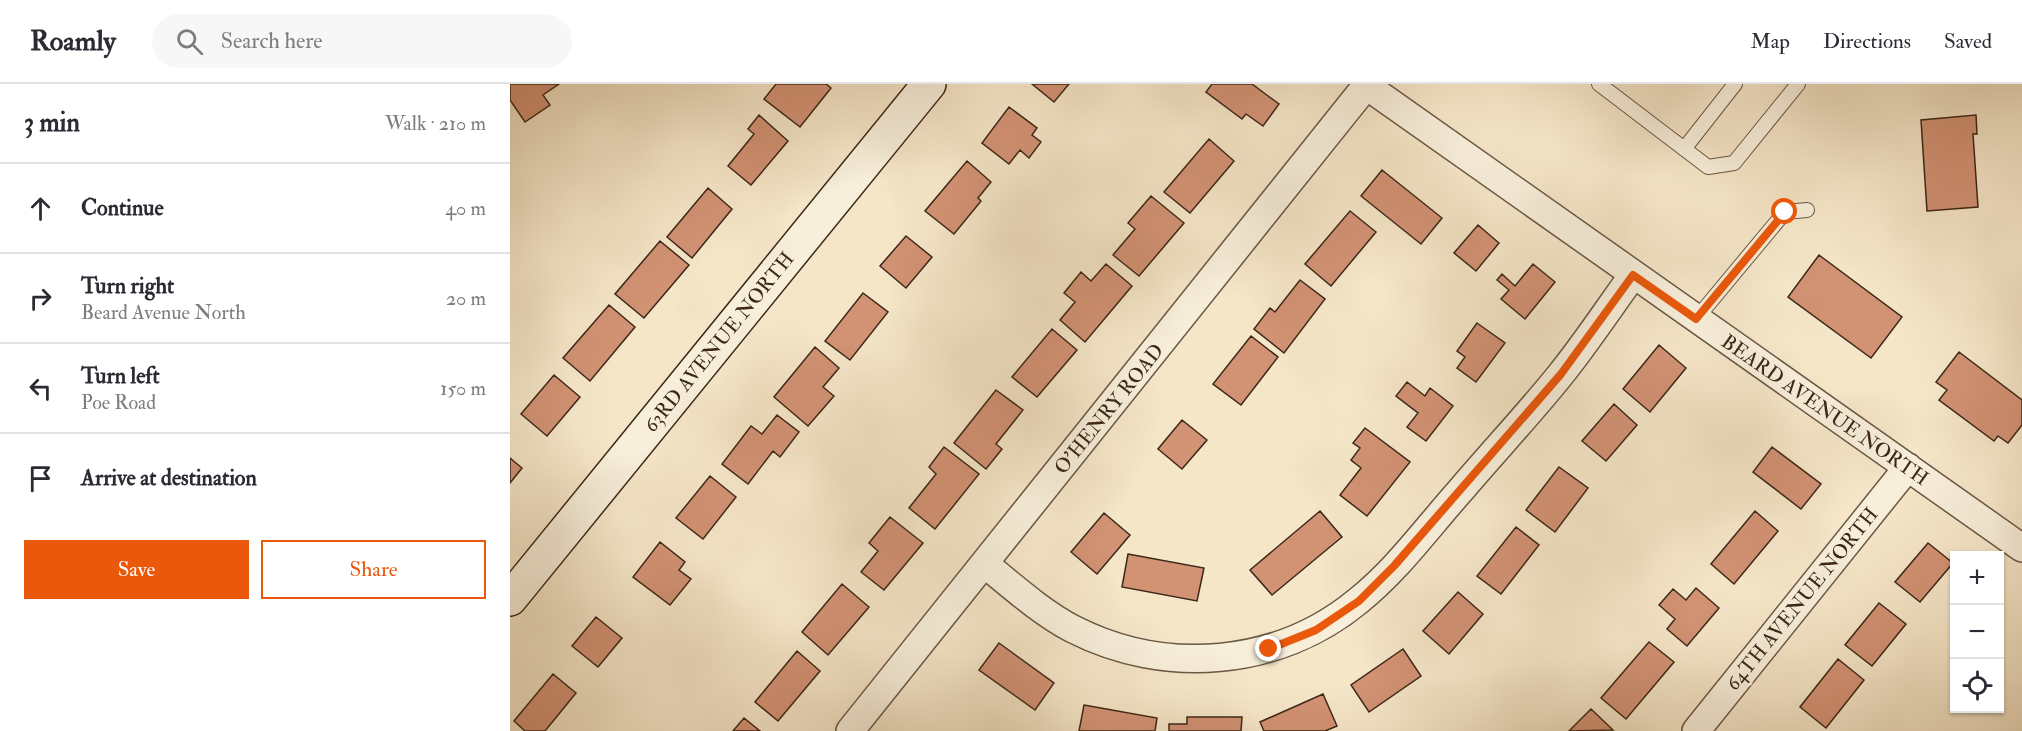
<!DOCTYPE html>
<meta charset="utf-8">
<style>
body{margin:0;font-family:"IM FELL Double Pica",serif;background:#f7f7f7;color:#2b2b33}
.controls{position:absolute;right:18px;bottom:18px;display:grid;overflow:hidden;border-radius:0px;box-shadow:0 2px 4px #0004}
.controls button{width:54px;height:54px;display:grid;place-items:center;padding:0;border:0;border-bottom:2px solid #e1e1e2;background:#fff;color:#2b2b33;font:30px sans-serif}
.stop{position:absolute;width:18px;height:18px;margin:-14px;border:4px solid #ea580c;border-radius:50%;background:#fff}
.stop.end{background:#ea580c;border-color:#fff;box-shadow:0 2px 6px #0008}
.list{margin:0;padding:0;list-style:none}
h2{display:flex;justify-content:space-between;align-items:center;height:78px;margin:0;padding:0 24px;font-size:26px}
h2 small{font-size:20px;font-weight:400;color:#7c7c81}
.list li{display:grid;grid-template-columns:39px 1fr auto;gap:18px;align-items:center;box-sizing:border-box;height:90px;padding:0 24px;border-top:2px solid #e1e1e2}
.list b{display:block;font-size:22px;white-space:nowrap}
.list p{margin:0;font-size:20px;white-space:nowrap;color:#7c7c81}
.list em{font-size:20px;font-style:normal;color:#7c7c81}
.actions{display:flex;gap:12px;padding:18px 24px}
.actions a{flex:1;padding:14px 0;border:2px solid #ea580c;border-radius:0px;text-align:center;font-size:21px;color:#ea580c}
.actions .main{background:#ea580c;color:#fff}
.icon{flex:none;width:33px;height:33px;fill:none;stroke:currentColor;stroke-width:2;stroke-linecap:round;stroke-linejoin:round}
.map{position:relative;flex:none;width:1512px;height:647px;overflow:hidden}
header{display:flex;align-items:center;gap:36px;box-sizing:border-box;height:84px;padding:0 30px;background:#fff;border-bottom:2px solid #e1e1e2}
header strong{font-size:28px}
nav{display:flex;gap:33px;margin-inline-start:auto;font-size:21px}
.search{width:420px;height:54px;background:#f7f7f7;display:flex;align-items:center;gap:15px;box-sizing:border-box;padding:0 21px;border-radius:33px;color:#7c7c81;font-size:22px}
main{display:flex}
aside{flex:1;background:#fff}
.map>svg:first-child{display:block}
.building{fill:#d29274;stroke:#3c2718;stroke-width:1.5}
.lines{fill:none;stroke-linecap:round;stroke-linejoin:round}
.lane-casing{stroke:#6a5744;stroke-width:16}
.street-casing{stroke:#6a5744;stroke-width:30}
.secondary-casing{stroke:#3c2718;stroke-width:36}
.lane{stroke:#f8efdb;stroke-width:14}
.street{stroke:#f8efdb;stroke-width:27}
.secondary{stroke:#f8efdb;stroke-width:33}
.route{stroke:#ea580c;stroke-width:8}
.labels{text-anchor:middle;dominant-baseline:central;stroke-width:6;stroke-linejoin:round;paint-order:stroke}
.street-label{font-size:20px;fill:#3c2718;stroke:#f8efdb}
</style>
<header>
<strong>Roamly</strong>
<div class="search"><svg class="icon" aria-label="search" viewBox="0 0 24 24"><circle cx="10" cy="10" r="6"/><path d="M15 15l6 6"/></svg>Search here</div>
<nav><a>Map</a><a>Directions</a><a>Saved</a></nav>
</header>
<main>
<aside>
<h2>3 min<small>Walk · 210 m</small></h2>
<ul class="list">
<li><svg class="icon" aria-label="ahead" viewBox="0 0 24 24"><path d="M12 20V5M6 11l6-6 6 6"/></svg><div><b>Continue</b></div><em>40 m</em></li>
<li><svg class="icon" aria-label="right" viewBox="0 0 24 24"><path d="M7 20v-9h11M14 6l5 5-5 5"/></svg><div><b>Turn right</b><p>Beard Avenue North</p></div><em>20 m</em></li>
<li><svg class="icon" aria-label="left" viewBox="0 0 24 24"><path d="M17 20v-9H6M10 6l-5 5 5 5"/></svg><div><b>Turn left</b><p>Poe Road</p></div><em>150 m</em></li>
<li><svg class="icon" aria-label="arrive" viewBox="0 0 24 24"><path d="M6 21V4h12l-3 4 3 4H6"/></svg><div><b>Arrive at destination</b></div></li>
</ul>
<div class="actions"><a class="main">Save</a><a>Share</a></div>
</aside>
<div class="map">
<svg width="1512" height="647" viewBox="0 0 1512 647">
<rect width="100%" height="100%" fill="#f5e6c8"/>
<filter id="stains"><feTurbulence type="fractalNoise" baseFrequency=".00333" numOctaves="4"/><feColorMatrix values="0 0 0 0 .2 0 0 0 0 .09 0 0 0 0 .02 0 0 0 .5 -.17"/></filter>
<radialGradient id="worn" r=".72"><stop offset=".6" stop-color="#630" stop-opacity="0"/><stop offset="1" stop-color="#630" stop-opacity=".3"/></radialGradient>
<path class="building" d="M0,0H49L33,11L40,21L15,38L0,16Z
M266,0H316L321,4L290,43L254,15Z
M522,0H559L544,18Z
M702,0H742L769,20L753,42L736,30L732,35L696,8Z
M499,23L527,44L522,51L531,58L519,74L510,66L499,80L472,59Z
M249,31L278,57L241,101L218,82L244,50L238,45Z
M1466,31L1467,50H1463L1468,123L1417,127L1411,36Z
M699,55L724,77L680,129L654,108Z
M457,77L481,98L468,114L471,117L444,150L415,127Z
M872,86L932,134L911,160L851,112Z
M198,104L222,125L182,174L157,153Z
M641,112L674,139L629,192L603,171L625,145L618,139Z
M840,127L866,148L821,202L795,180Z
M968,141L989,159L966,187L944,169Z
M396,152L422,173L396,204L370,182Z
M150,157L179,181L134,234L105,210Z
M1309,171L1392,233L1361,274L1278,213Z
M596,180L622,202L575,258L550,236L565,218L554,209L571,188L581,197Z
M1023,180L1045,198L1015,235L991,215L999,206L987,196L992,190L1005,202Z
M790,196L815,215L774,269L744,245L760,224L765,228Z
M353,209L378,228L340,276L315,257Z
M99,221L125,243L80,297L53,274Z
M967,239L995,259L966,298L947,284L955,273L947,267Z
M542,245L567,266L527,313L502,293Z
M741,252L768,273L731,321L703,300Z
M1149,261L1176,284L1140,328L1113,305Z
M305,263L329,284L313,303L324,312L298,342L264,313Z
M1449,268L1512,316V341L1498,359L1488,352L1484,357L1429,316L1437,306L1426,298Z
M44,291L70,313L37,352L11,330Z
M897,298L915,312L920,304L943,322L916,357L897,343L908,329L886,312Z
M486,306L513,326L486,360L492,365L476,385L444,359Z
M1104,320L1127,341L1096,377L1072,357Z
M267,331L289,348L270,373L263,367L238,400L212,380L241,342L252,350Z
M672,336L697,356L672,385L648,365Z
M855,344L900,378L857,432L830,411L851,384L841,376L850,364L843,359Z
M434,363L469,390L425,445L399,424L426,390L419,383Z
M1262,363L1311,400L1291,425L1243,388Z
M0,374L12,384L0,399Z
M1049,383L1078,404L1045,448L1016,426Z
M200,392L226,413L193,455L166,434Z
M810,427L832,453L762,511L740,486Z
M1245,427L1268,447L1224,500L1201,480Z
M594,429L620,451L587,490L561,468Z
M380,433L413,459L374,506L351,488L368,467L359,459Z
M1006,443L1029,461L991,510L967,492Z
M150,458L175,478L169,486L181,495L160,521L123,493Z
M1418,459L1443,479L1410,518L1385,498Z
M618,470L694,484L687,517L612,503Z
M332,500L359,523L318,571L292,548Z
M1186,504L1209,524L1177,562L1157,545L1165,535L1149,521L1163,505L1176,516Z
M948,508L973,530L939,570L913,547Z
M1369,519L1396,540L1362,582L1335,561Z
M86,533L112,554L88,583L62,562Z
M1139,558L1164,578L1116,635L1091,614Z
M489,559L544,599L525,626L469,586Z
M893,565L911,592L859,628L841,601Z
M287,567L310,587L268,637L245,618Z
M1328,575L1354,596L1316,644L1290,623Z
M43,590L66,609L35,647H15L4,637Z
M813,610L827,642L815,647H754L750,638Z
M574,621L647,634L645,647H569Z
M1081,625L1103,646L1059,647Z
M677,633H732L731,647H659V640H677Z
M234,634L250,647H223Z"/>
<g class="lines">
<defs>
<path id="lane" d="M1089,0L1198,83L1224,79L1288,0
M1174,65L1225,0
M1186,235L1275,128L1297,126"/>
<path id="street" d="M854,0L1512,464
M475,480C502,502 532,529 563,545C655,592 768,583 848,517C887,486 917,444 950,407C983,368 1019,330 1051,290C1076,259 1099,224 1123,191
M340,647L856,2
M1186,647L1398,383"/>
<path id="secondary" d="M0,515L419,0"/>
</defs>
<use href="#lane" class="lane-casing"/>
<use href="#street" class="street-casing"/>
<use href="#secondary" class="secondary-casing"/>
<use href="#lane" class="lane"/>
<use href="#street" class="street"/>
<use href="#secondary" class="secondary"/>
</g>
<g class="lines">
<path class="route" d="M759,565L806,546L849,517L884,482L1051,290L1123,191L1186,235L1275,128"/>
</g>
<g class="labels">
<g class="street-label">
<text transform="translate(209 258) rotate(-51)">63RD AVENUE NORTH</text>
<text transform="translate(599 325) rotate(-51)">O'HENRY ROAD</text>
<text transform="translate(1315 326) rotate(35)">BEARD AVENUE NORTH</text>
<text transform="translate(1292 515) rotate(-51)">64TH AVENUE NORTH</text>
</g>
</g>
<rect width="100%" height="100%" filter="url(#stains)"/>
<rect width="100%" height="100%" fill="url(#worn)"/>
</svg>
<div class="controls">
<button>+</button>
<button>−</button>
<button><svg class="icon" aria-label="locate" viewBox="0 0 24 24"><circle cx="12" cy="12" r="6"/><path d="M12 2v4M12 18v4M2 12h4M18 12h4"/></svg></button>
</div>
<div class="stop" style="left:1275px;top:128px"></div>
<div class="stop end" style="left:759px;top:565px"></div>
</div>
</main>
